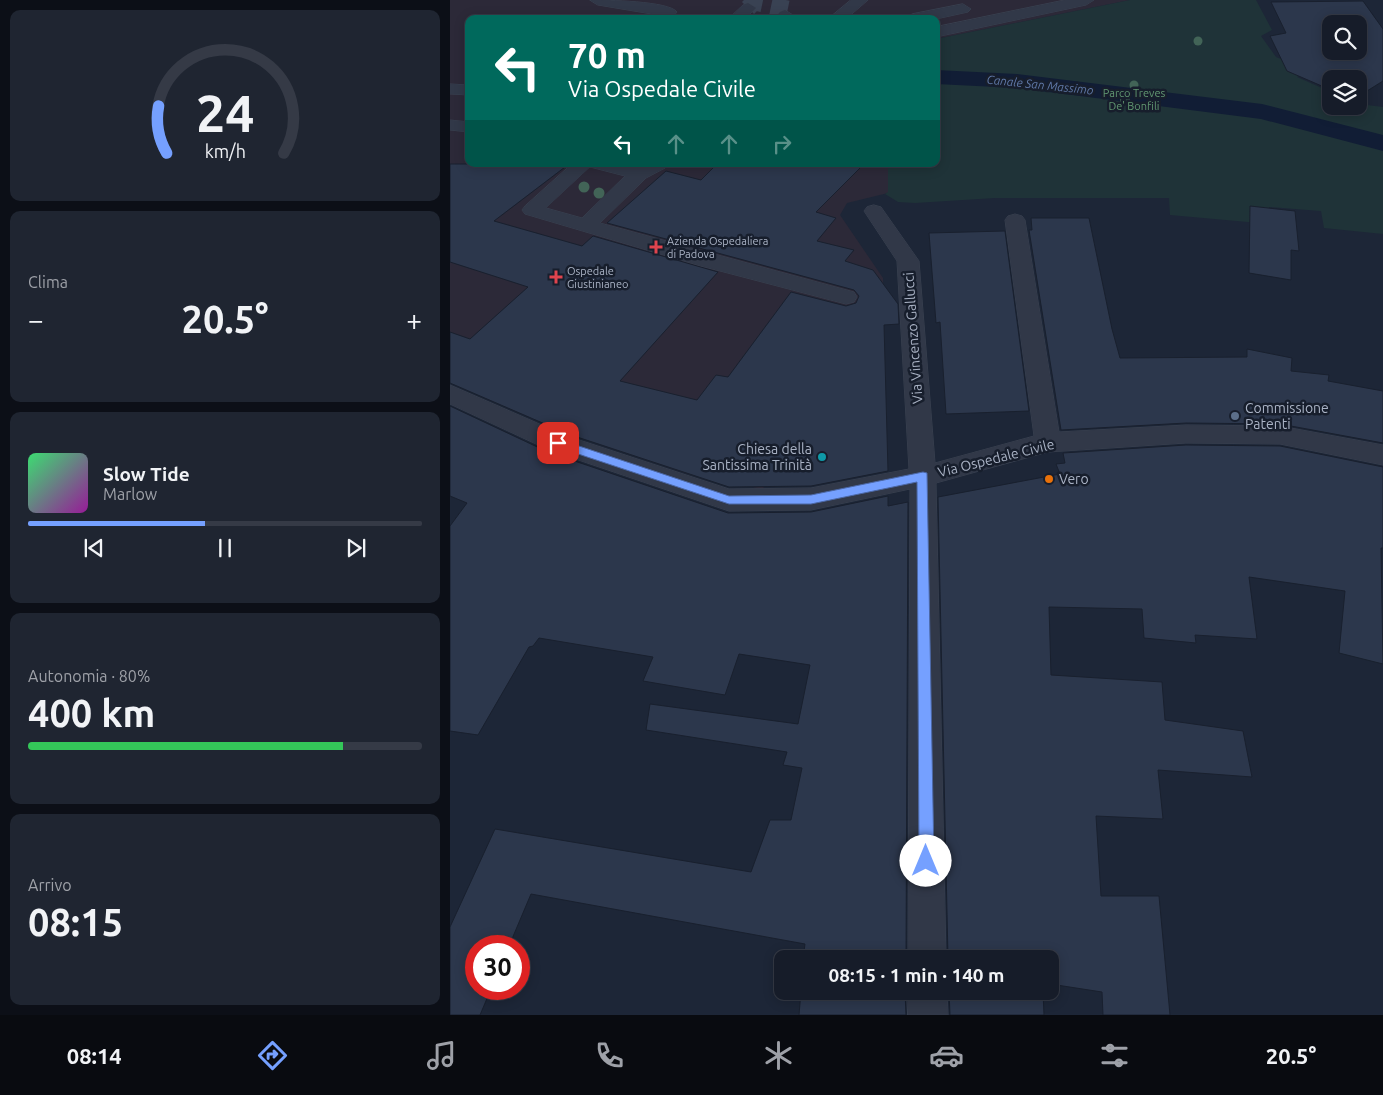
<!DOCTYPE html>
<html lang="it">
<meta charset="utf-8">
<style>
:root{--surface:#161c29;--page:#1f2531;--text:#f1f3f6;--muted:#9ea1a8;--line:#353a46;--accent:#75a0ff}
body{margin:0;font-family:Ubuntu,sans-serif;background:var(--page);color:var(--text);height:100vh;display:flex;flex-direction:column;font-size:19px;white-space:nowrap}
*{box-sizing:border-box;margin:0}
p{font-size:16px;color:var(--muted)}
.icon{flex:none;width:28px;height:28px;fill:none;stroke:currentColor;stroke-width:2;stroke-linecap:round;stroke-linejoin:round}
.map{position:relative;flex:1;overflow:hidden}
.panel{display:flex;flex-direction:column;gap:10px;padding:10px;background:#0c0f17;width:450px}
.panel>*{flex:none}
.banner{position:absolute;left:15px;top:15px;width:475px;height:152px;border-radius:10px;box-shadow:0 2px 12px #0003,0 0 0 1px var(--line);background:#00695c;color:#fff;overflow:hidden}
.controls{position:absolute;left:872px;top:15px;display:grid;gap:10px}
.controls a{display:grid;place-items:center;width:45px;height:45px;border-radius:10px;background:var(--surface);box-shadow:0 2px 12px #0003,0 0 0 1px var(--line);font-size:25px}
.speed{position:absolute;left:15px;top:935px;display:flex;gap:10px;font-size:25px;font-weight:700;text-align:center}
.speed>*{display:grid;place-content:center;width:65px;height:65px;border-radius:50%;background:var(--surface);box-shadow:0 2px 12px #0003,0 0 0 1px var(--line);line-height:1}
.speed .limit{border:8px solid #d22;background:#fff;color:#111}
.pin{position:absolute;display:grid;place-items:center;width:42px;height:42px;color:#fff;margin:-21px;border-radius:10px;box-shadow:0 2px 8px #0006}
.me{position:absolute;width:55px;margin:-28px;rotate:0deg;stroke-linejoin:round;filter:drop-shadow(0 0 4px #0008)}
.turn{display:flex;align-items:center;gap:18px;height:105px;padding:0 20px;font-size:22px}
.turn .icon{width:65px;height:65px;stroke-width:2.5}
.turn b{display:block;font-size:35px;line-height:42px}
.lanes{display:flex;align-items:center;height:48px;padding:0 20px;background:#0003;justify-content:center;gap:25px;direction:ltr}
.lanes .off{opacity:.35}
.big{font-size:38px;font-weight:700;line-height:1.1}
.panel .tile{flex:1;display:flex;flex-direction:column;justify-content:center;gap:8px;min-width:0;padding:0 18px;border-radius:10px;background:var(--page)}
.panel .dial{align-items:center;gap:0}
.dial svg{height:130px;overflow:visible;fill:none;stroke:var(--line);stroke-width:7;stroke-linecap:round;text-anchor:middle}
.dial text{fill:var(--text);stroke:none}
.song{display:flex;align-items:center;gap:15px}
.cover{width:60px;height:60px;border-radius:8px;background:linear-gradient(135deg,hsl(140 70% 55%),hsl(300 70% 35%))}
.played{height:5px;border-radius:2px;background:linear-gradient(90deg,var(--accent) 45%,var(--line) 45%)}
.keys{display:flex;justify-content:space-around;direction:ltr}
.heat{display:flex;justify-content:space-between;align-items:center;font-size:28px;direction:ltr}
.charge{height:8px;border-radius:4px;background:linear-gradient(90deg,#34c759 80%,var(--line) 0)}
.trip{position:absolute;left:324px;top:950px;width:285px;height:50px;border-radius:10px;background:var(--surface);box-shadow:0 2px 12px #0003,0 0 0 1px var(--line);font-weight:700;line-height:50px;text-align:center}
.tab-bar{display:flex;height:80px;justify-content:space-around;align-items:center;background:#090b10;color:var(--muted)}
.tab-bar .icon{width:35px;height:35px}
.tab-bar .selected{color:var(--accent)}
.tab-bar b{font-size:22px;color:var(--text)}
main{display:flex;flex:1;min-height:0}
.map>svg:first-child{display:block}
.medical{fill:#2c2938}
.green{fill:#1f3338}
.lines{fill:none;stroke-linecap:round;stroke-linejoin:round}
.canal{fill:#111d35;fill-rule:evenodd}
.building{fill:#2c374c;stroke:#19202e;fill-rule:evenodd}
.minor-tunnel{stroke:#394253;stroke-width:17;stroke-dasharray:17 9;stroke-linecap:butt}
.minor-casing{stroke:#3a4251;stroke-width:1}
.minor{fill:#313848;fill-rule:evenodd}
.tree{fill:#426457}
.route{fill:#75a0ff;stroke:#4c68a6}
.health-dot{fill:#e0444e;stroke:#171e2c;stroke-width:2}
.service-dot{fill:#5c6f8a;stroke:#171e2c;stroke-width:2}
.culture-dot{fill:#0f9aa8;stroke:#171e2c;stroke-width:2}
.food-dot{fill:#e8710a;stroke:#171e2c;stroke-width:2}
.labels{text-anchor:middle;stroke-width:5;stroke-linejoin:round;paint-order:stroke}
.far-park-label{font-size:11px;fill:#619771;stroke:#171e2c}
.far-poi-label{font-size:11px;fill:#aab3c5;stroke:#171e2c;text-anchor:start}
.far-water-label{font-size:12px;font-style:italic;fill:#6079a8;stroke:#171e2c}
.street-label{font-size:14px;fill:#aab3c5;stroke:#171e2c}
.poi-label{font-size:14px;fill:#aab3c5;stroke:#171e2c;text-anchor:start}
</style>
<main>
<section class="panel">
<div class="tile dial"><svg viewBox="0 0 100 80">
<path d="M14 69A42 42 0 1 1 86 69"/>
<path d="M14 69A42 42 0 0 1 9 40" stroke="#75a0ff"/>
<text x="50" y="56" font-size="32" font-weight="700">24</text>
<text x="50" y="72" font-size="11">km/h</text>
</svg></div>
<div class="tile"><p>Clima</p>
<div class="heat"><a>−</a><b class="big">20.5°</b><a>+</a></div>
</div>
<div class="tile">
<div class="song"><i class="cover"></i><div><b>Slow Tide</b><p>Marlow</p></div></div>
<div class="played"></div>
<div class="keys"><svg class="icon" aria-label="previous" viewBox="0 0 24 24"><path d="M18 5L8 12l10 7zM5 5v14"/></svg><svg class="icon" aria-label="pause" viewBox="0 0 24 24"><path d="M8 5v14M16 5v14"/></svg><svg class="icon" aria-label="next" viewBox="0 0 24 24"><path d="M6 5l10 7-10 7zM19 5v14"/></svg></div>
</div>
<div class="tile"><p>Autonomia · 80%</p><b class="big">400 km</b><div class="charge"></div></div>
<div class="tile"><p>Arrivo</p><b class="big">08:15</b></div>
</section>
<div class="map">
<svg width="933" height="1015" viewBox="0 0 933 1015">
<rect width="100%" height="100%" fill="#1d2637"/>
<path class="medical" d="M0,0H680L486,39V19H19V164H438V193L397,203L390,215L433,278L437,466L317,479L313,489L241,475L146,443L153,435L0,379Z"/>
<path class="green" d="M680,0H806L822,30L811,36L826,57L858,70L847,77L881,92V106H909V104L933,107V234L874,228L871,211L819,207L820,224L720,215L719,198H545L465,203L448,202L435,194L438,192V164H486V39Z"/>
<g class="lines">
<path class="canal" d="M486,70L567,74L812,104L933,135V151L811,119L567,88L486,84Z"/>
</g>
<g class="building">
<path d="M913,1L933,29V81L909,96V79H881V90L837,71L820,36L836,33L821,2ZM881,24H909V51H881Z"/>
<path d="M0,164H119L44,221L132,246L143,236L268,272L170,381L247,400L266,375L278,377L341,292L396,306L406,303L409,296L404,290L157,223L216,171L251,180L267,164H356L367,166L371,164H414L366,212L386,218L367,241L404,250L395,261L423,270L448,304L449,324L434,325L438,471L361,486L279,487L118,434L0,383V332L20,339L78,287L0,262Z"/>
<path d="M800,206L845,211L849,251L841,250V280L799,273Z"/>
<path d="M581,218H639L662,329L670,358L797,357V349L842,358L841,371L879,375L878,381L933,391V443L830,424L736,423L611,430L579,230H582Z"/>
<path d="M555,231L579,411L496,414L490,322L486,323L479,233Z"/>
<path d="M0,406L98,452L278,513L361,512L438,496V506L458,502L456,959H353L355,944L81,894L59,946H26V989H41L30,1015H0V927L45,829L301,872L320,820H341L352,768L333,765L337,752L196,730L200,704L348,724L360,665L289,654L275,695L193,681L203,657L89,638L83,646L79,647L28,735L0,731V526L17,503L0,496Z"/>
<path d="M736,445L830,446L933,467V548H931L933,664L889,653L895,591L799,577L807,639L745,635L746,643L694,638L692,609L599,607L601,675L712,682L715,720L793,731L802,777L708,770L713,819L646,816L651,896H709L720,1015H653L652,992L600,984V959H498L488,497L610,474L606,464L615,463L613,453Z"/>
<path d="M351,991H455L456,1015H349Z"/>
<path d="M499,991H593L594,1015H500Z"/>
</g>
<g class="lines">
<path class="minor-tunnel" d="M298,8L304,2L342,10L335,15"/>
<defs>
<g id="minor">
<path d="M140,0C156,0 219,1 227,12L221,19H205L208,15L148,5Z"/>
<path d="M401,0H418L396,19H378Z"/>
<path d="M615,0H644L636,5L486,37V27Z"/>
<path d="M298,3L306,8L295,19H278L293,5Z"/>
<path d="M513,4L521,9L518,12L486,19H454L462,14Z"/>
<path d="M335,10L343,15L340,19H324L330,12Z"/>
<path d="M0,84L19,85V95L0,94Z"/>
<path d="M0,120L19,122V132L0,130Z"/>
<path d="M122,164H171L187,168L194,164H218L215,168L196,178L150,223L404,292L407,297L404,302L396,304L251,266L75,214L72,210L75,206ZM140,167L175,176L132,218L96,208Z"/>
<path d="M424,205L431,207L469,261L485,463L584,436L555,220L558,216L565,214L572,216L575,220L609,432L736,425L830,426L933,445V465L830,444L736,443L598,452L486,483L496,959H458L460,489L361,510L279,511L99,450L0,404V385L117,436L279,489L361,488L459,469L447,261L414,211L417,207Z"/>
<path d="M457,991H497L498,1015H458Z"/>
</g>
</defs>
<use href="#minor" class="minor-casing"/>
<use href="#minor" class="minor"/>
</g>
<g class="tree">
<circle cx="748" cy="41" r="4.5"/>
<circle cx="684" cy="85" r="4.5"/>
<circle cx="675" cy="100" r="5"/>
<circle cx="134" cy="187" r="5.5"/>
<circle cx="149" cy="193" r="5.5"/>
</g>
<path class="route" d="M108,439L279,496L361,495L473,472L477,473L484,861L482,867L476,869L471,867L469,861L467,482L361,504H279L104,446L103,443Z"/>
<g class="health-dot">
<path d="M203.5 239.5h5v5h5v5h-5v5h-5v-5h-5v-5h5z"/>
<path d="M103.5 269.5h5v5h5v5h-5v5h-5v-5h-5v-5h5z"/>
</g>
<circle class="service-dot" cx="785" cy="416" r="5"/>
<circle class="culture-dot" cx="372" cy="457" r="5"/>
<circle class="food-dot" cx="599" cy="479" r="5"/>
<g class="labels">
<g class="far-park-label">
<text x="684" y="97">Parco Treves<tspan x="684" dy="13">De' Bonfili</tspan></text>
</g>
<g class="far-poi-label">
<text x="217" y="245">Azienda Ospedaliera<tspan x="217" dy="13">di Padova</tspan></text>
<text x="117" y="275">Ospedale<tspan x="117" dy="13">Giustinianeo</tspan></text>
</g>
<g class="far-water-label">
<text transform="translate(590 85) rotate(6)" y="4">Canale San Massimo</text>
</g>
<g class="street-label">
<text transform="translate(463 338) rotate(-94)" y="5">Via Vincenzo Gallucci</text>
<text transform="translate(546 458) rotate(-14)" y="5">Via Ospedale Civile</text>
</g>
<g class="poi-label">
<text x="795" y="413">Commissione<tspan x="795" dy="16">Patenti</tspan></text>
<text x="362" y="454" text-anchor="end">Chiesa della<tspan x="362" dy="16">Santissima Trinità</tspan></text>
<text x="609" y="484">Vero</text>
</g>
</g>
</svg>
<div class="controls">
<a><svg class="icon" aria-label="search" viewBox="0 0 24 24"><circle cx="10" cy="10" r="6"/><path d="M15 15l6 6"/></svg></a>
<a><svg class="icon" aria-label="layers" viewBox="0 0 24 24"><path d="M12 4l9 5-9 5-9-5zM3 14l9 5 9-5"/></svg></a>
</div>
<div class="speed"><div class="limit">30</div></div>
<div class="pin" style="left:108px;top:443px;background:#d93025"><svg class="icon" aria-label="arrive" viewBox="0 0 24 24"><path d="M6 21V4h12l-3 4 3 4H6"/></svg></div>
<svg class="me" style="left:476px;top:861px" viewBox="-20 -20 40 40"><circle r="19" fill="#fff"/><path d="M0-13L10 11 0 6-10 11z" fill="#75a0ff"/></svg>
<div class="trip">08:15 · 1 min · 140 m</div>
<div class="banner">
<div class="turn"><svg class="icon" aria-label="left" viewBox="0 0 24 24"><path d="M17 20v-9H6M10 6l-5 5 5 5"/></svg><div><b>70 m</b>Via Ospedale Civile</div></div>
<div class="lanes"><svg class="icon" aria-label="left" viewBox="0 0 24 24"><path d="M17 20v-9H6M10 6l-5 5 5 5"/></svg><svg class="icon off" aria-label="ahead" viewBox="0 0 24 24"><path d="M12 20V5M6 11l6-6 6 6"/></svg><svg class="icon off" aria-label="ahead" viewBox="0 0 24 24"><path d="M12 20V5M6 11l6-6 6 6"/></svg><svg class="icon off" aria-label="right" viewBox="0 0 24 24"><path d="M7 20v-9h11M14 6l5 5-5 5"/></svg></div>
</div>
</div>
</main>
<nav class="tab-bar">
<b>08:14</b>
<svg class="icon selected" aria-label="directions" viewBox="0 0 24 24"><path d="M12 3l9 9-9 9-9-9zM9 14v-3h6M13 9l2 2-2 2"/></svg>
<svg class="icon" aria-label="music" viewBox="0 0 24 24"><path d="M9 18V5l10-2v13"/><circle cx="6" cy="18" r="3"/><circle cx="16" cy="16" r="3"/></svg>
<svg class="icon" aria-label="phone" viewBox="0 0 24 24"><path d="M5 4h4l2 5-3 2q2 4 5 5l2-3 5 2v4C11 20 4 13 5 4z"/></svg>
<svg class="icon" aria-label="climate" viewBox="0 0 24 24"><path d="M12 3v18M4 7l16 10M4 17L20 7"/></svg>
<svg class="icon" aria-label="car" viewBox="0 0 24 24"><path d="M5 17H2v-5l4-1 3-4h7l3 4 3 1v5h-3M9 17h6M6 11h13"/><circle cx="7" cy="17" r="2"/><circle cx="17" cy="17" r="2"/></svg>
<svg class="icon" aria-label="filters" viewBox="0 0 24 24"><path d="M4 7h16M4 17h16"/><circle cx="9" cy="7" r="2"/><circle cx="15" cy="17" r="2"/></svg>
<b>20.5°</b>
</nav>
